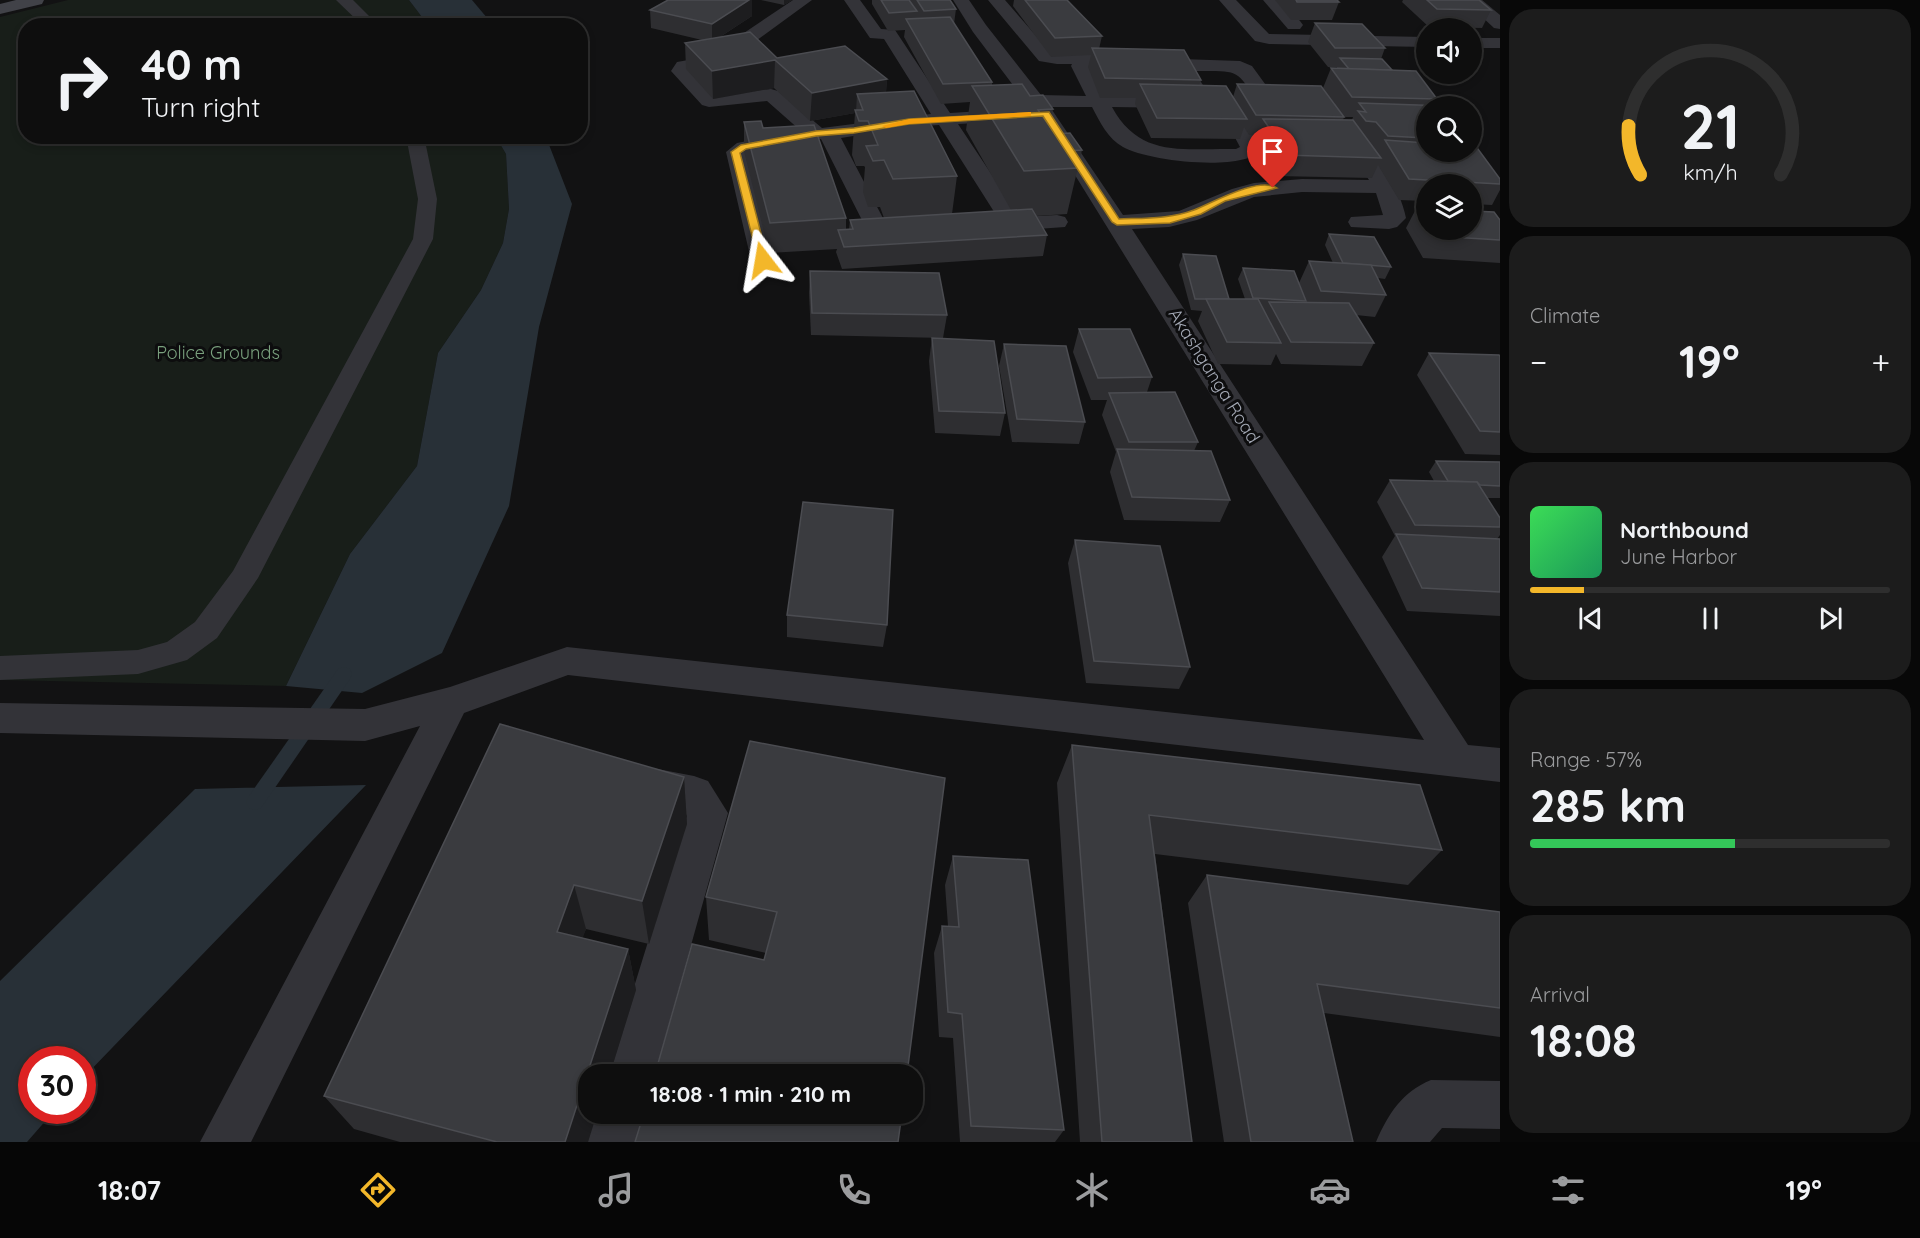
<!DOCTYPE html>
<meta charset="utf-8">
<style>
:root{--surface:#0e0e0e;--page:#1c1c1c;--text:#f1f3f6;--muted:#9b9c9e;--line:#2e2e2e;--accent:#f3b72a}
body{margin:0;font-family:Quicksand,sans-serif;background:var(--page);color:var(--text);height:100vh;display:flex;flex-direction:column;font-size:22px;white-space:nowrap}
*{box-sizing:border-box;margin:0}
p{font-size:20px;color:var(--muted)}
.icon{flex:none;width:33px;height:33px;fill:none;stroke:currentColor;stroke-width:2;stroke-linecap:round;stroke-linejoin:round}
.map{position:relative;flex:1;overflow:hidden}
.side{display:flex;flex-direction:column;gap:9px;padding:9px;background:#080808;width:420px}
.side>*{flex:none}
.guide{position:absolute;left:18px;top:18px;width:570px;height:126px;border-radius:24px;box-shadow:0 3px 9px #0003,0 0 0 2px var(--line);background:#0e0e0e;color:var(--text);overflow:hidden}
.controls{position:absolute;left:1416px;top:18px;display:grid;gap:12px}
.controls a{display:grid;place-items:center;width:66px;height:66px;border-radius:50%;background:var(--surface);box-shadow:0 3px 9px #0003,0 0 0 2px var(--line);font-size:30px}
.speed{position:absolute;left:18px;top:1046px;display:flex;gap:12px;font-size:30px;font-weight:700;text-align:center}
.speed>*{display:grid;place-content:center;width:78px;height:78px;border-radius:50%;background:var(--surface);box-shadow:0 3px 9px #0003,0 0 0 2px var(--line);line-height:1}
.speed .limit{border:9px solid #d22;background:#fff;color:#111}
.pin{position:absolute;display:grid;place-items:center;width:51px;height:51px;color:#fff;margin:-62px -26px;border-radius:50% 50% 50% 0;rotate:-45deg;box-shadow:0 0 6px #0007}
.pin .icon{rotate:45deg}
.me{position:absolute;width:66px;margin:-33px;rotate:346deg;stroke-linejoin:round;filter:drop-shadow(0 0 4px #0008)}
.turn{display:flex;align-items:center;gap:21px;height:126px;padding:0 24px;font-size:27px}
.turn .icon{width:78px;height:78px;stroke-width:2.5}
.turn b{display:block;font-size:42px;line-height:51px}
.big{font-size:45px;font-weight:700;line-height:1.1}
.side .tile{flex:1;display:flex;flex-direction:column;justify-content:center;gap:9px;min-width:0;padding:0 21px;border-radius:24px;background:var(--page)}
.side .dial{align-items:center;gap:0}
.dial svg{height:156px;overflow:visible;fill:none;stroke:var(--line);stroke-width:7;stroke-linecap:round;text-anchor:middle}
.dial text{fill:var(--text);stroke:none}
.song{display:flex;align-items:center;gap:18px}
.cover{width:72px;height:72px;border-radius:9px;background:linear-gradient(135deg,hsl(130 70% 55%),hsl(150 70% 35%))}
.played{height:6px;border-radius:3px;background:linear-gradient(90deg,var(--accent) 15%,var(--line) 15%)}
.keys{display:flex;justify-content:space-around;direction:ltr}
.heat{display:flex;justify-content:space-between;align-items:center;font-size:33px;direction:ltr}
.charge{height:9px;border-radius:4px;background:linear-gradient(90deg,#34c759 57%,var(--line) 0)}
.trip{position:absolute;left:578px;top:1064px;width:345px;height:60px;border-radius:24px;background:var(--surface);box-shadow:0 3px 9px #0003,0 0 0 2px var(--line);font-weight:700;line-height:60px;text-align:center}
.tabs{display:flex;height:96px;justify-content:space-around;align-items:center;background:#060606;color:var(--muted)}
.tabs .icon{width:42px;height:42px}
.tabs .active{color:var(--accent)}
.tabs b{font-size:27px;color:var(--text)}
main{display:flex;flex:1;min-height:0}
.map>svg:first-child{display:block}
.green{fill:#181e19}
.water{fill:#283037}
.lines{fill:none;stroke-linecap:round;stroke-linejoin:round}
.stream{fill:#283037;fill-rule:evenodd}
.lane{fill:#333338;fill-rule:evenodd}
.street{fill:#333338;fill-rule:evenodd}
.secondary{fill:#414248;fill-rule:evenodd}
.wall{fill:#2e2e31;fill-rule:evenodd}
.shaded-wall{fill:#1d1d1f}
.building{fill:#3a3b3f;stroke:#4b4c51;stroke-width:1.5}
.route{fill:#f3b72a;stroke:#9e771b;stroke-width:1.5}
.slow{fill:#f59e0b}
.labels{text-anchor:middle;stroke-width:6;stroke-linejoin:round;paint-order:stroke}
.park-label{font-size:18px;fill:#79a07d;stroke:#0d0d0e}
.street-label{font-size:18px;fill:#a3a8b4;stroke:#0d0d0e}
</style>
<main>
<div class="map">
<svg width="1500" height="1142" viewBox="0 0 1500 1142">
<rect width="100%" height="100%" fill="#121213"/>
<path class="green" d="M68,0H409L428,25L26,26V136H496L506,154L509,209L503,243L481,290L438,353L417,466L350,554L286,686L0,680V17Z"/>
<g class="water">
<path d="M409,0H472L493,25H428Z"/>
<path d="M496,137H546L572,204L539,327L509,506L442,653L362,693L286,686L350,554L417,466L438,353L481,290L503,243L509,209L506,154Z"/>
<path d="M366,785L83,1078L82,1059H32V1110H55L27,1142H0V981L195,789Z"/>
</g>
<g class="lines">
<path class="stream" d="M344,667L350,669L352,674L350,679L261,808L255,810L249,808L246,802L249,796L338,669Z"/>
<g class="lane">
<path d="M336,0H353L379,26H363Z"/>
<path d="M406,136H424L437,199L433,239L258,578L217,638L187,660L138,674L0,680V656L138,650L167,642L195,622L233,571L413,239L418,199Z"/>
</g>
<g class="street">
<path d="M793,0H812L749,46L741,61L690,71L714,95L771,89L778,91L822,128L931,114L884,39L870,38L844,0H860L881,29L895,30L950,113L1014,109L1021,111L1024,115L1021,119L1014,121L958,124L1020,217L1057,215L1065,217L1068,222L1065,227L996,232L988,230L984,225L988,220L998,218L939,125L909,127L841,138L885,222L919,225L923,230L919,235L911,237L869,234L821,139L809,138L767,101L709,107L702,105L671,71L677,62L728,53L735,39Z"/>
<path d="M953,0H969L986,25L1041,95L1086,96L1071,66L1072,64H1057L1039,61L988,0H1005L1051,53H1101L1107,54L1109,60L1139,61L1142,65L1139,69L1133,71H1092L1105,96L1188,98L1191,102L1188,106L1181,108L1112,107C1140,159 1185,148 1236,149L1240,147L1216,102L1219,98H1233L1262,149C1246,173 1147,161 1123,147C1108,139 1100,122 1092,107H1050L1123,215L1179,211L1232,189L1254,183L1302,179L1369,180L1339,135L1342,131H1356C1375,158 1400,185 1406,218L1397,227L1389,229L1351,227L1348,222L1351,217L1383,215L1376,193L1302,192L1254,197L1197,220L1169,227L1132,229L1468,745L1500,748V782L568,675L464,713L251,1142H200L420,726L365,741L0,733V703L365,709L450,687L567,647L1424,740L1049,133L973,32Z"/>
<path d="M1219,0H1236L1269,34L1426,37V47L1269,44L1255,41Z"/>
<path d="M1263,0H1280L1300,21L1303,25L1300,29H1288Z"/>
<path d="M1464,0H1482L1500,15V29L1494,28Z"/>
<rect x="1472" y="38" width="28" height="10"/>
<path d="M1181,59L1240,61L1252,66L1279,103L1276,107H1262C1234,68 1242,71 1194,71L1208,93L1205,97H1191L1172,65L1175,61Z"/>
<path d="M788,133L795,135L798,139L795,143L747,154L775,260L771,265L763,267L755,265L751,260L726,152L737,143Z"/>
<path d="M642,766L694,776L708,781L728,813L655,1074H607L687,816L682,808L628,795L622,783L628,771Z"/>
<path d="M1431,1080L1500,1081V1129L1442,1128L1430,1142H1376C1388,1114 1402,1092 1431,1080Z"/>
<path d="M595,1113H643L636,1142H586Z"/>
</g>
<path class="secondary" d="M16,0H44L42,4L0,14V4Z"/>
</g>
<g class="wall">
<path d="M668,0H752V16L720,37L777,58L887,79L886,92L957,176L952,214L1011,210L966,130L970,102L941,104L904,37L905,30L888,31L872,4V0H950L956,9L954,24L992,82V85L1030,96L1053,109L1049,126L1055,134L1082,150L1067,214L1036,216L1047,235L1043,256L842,269L836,252L837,249L769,253L744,151V122L763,128L846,218V230H849L850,220L884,218L880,207H868L863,192L865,167L864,166H856L852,155L855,113L810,121L774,88L713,99L686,69L685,43L702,40L651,28L650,10Z"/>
<path d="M761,0H792L784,5Z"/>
<path d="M1014,0H1067L1102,36L1099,49L1201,80L1199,85L1233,97L1237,84L1335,104L1323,88L1331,68H1337V67H1328L1308,42L1315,23L1385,48L1381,59L1392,70L1437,99L1434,106H1426V152L1500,179V190L1492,205L1472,204V184H1426V201L1399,200L1378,165L1372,178L1276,176L1266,160H1262L1256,149L1258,142L1256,139L1257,135H1249L1244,127L1240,139L1151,138L1135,104L1136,98H1100L1088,67L1091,55L1051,57L1013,6ZM1344,117H1353L1352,120H1343Z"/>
<path d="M1275,0H1337L1339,2L1332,20H1291Z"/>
<path d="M1403,0H1479L1491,10L1482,28L1429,27L1402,2Z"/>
<path d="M1417,207L1426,208V230H1472L1500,220V263L1423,258L1406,228Z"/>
<path d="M1329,234L1391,267L1385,279L1378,278L1386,295L1375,317L1356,315L1374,343L1362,366L1281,364L1276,354L1271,365L1218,364L1198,321L1202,311L1191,310L1179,265L1183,254L1229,299H1245L1238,279L1243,268L1306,301L1305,303H1307L1299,283L1309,261L1333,263L1325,245Z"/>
<path d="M810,271L947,315L943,338L811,335L809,293Z"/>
<path d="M1079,329L1152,377L1147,392L1198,442L1194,451L1230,500L1220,522L1124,520L1110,472L1116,452L1102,415L1107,400H1091L1073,352Z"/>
<path d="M932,338L1005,413L1000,436L935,433L929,361Z"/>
<path d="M1004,344L1085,422L1079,444L1012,442L999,366Z"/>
<path d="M1429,353L1500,357V455L1465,454L1417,375Z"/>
<path d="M1436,461L1500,462V498H1487L1500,518V535L1497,539H1500V616L1407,611L1382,557L1395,536L1377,502L1390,480L1434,481L1429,472Z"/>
<path d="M1075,540L1190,667L1179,689L1086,683L1068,563Z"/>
<path d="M787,615L887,625L883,647L787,637Z"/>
<path d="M750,741L907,1074L764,960L766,953L709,940L706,897Z"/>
<path d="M1072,745L1442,850L1408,885L1155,854L1192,1142H1080L1057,783Z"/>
<path d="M684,777L687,824L649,944L586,929L582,938L628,949L636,990L588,1142H400L354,1129L324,1096Z"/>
<path d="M953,856L1064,1130L1055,1142H960L953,1038L939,1037L934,953L942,926H948L945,885Z"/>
<path d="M1207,875L1500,912V1037L1324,1013L1353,1142H1224L1188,903Z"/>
</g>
<g class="shaded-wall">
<path d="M749,0H752V16L712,42V24Z"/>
<path d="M784,0H792L784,5Z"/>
<path d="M775,60L774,88L713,99L712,71Z"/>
<path d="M887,79L885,107L863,110L857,94L856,112L855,110V113L810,121L812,93Z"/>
<path d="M684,777L687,824L649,944L642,901Z"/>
<path d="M574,885L586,929L570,973L557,932Z"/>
<path d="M628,949L636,990L610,1074H588V1113H597L588,1142H565Z"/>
</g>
<g class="building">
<path d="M668,0H749L712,24L650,10Z"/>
<path d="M881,0H909L917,11L889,13Z"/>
<path d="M917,0H950L956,9L924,11Z"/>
<path d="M1025,0H1067L1102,36L1055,38Z"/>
<path d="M1296,0H1337L1339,2H1297Z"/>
<path d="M1427,0H1479L1491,10L1437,9Z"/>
<path d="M950,17L992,82L943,84L906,19Z"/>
<path d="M1315,23L1362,24L1385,48H1335Z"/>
<path d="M750,32L777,58L845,46L887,79L812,93L775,60L712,71L685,43Z"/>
<path d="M1092,48L1184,50L1201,80L1105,78Z"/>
<path d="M1340,58L1382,59L1392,70L1349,69Z"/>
<path d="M1331,68L1416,71L1437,99L1352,97Z"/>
<path d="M1022,84L1030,96L1043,95L1053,109L1038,110L1055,134L1070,133L1082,150L1066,151L1078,168L1024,171L972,86Z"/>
<path d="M1140,84L1226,86L1247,119L1157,118Z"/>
<path d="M1237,84L1321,86L1344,117L1256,115Z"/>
<path d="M914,91L957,176L893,179L884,160L873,161L866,146L878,145L868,121H859L855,110H863L857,94Z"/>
<path d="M1359,103L1447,106H1448H1426V138L1388,136L1376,122L1366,121L1358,111L1366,112Z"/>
<path d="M1263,119L1353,120L1381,158L1284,155L1274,139H1270L1263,129H1270Z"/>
<path d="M761,121L763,128L814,125L846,218L770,223L744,122Z"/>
<path d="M1385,140L1426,143V152H1472V145H1475L1500,179V184L1409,179Z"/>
<path d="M1417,207L1426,208V224Z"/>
<path d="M1032,209L1047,235L844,247L838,230L853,229L850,220Z"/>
<path d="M1472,211L1494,212L1500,220V240L1434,236L1430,230H1472Z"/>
<path d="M1329,234L1374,237L1391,267L1343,263Z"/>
<path d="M1183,254L1216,256L1229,299H1195Z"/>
<path d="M1309,261L1371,265L1386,295L1321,291Z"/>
<path d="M1243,268L1294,271L1306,301L1253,298Z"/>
<path d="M810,271L939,273L947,315L812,313Z"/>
<path d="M1206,299H1258L1281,343L1227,342Z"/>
<path d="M1269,302L1349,303L1374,343L1291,342Z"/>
<path d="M1079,329H1130L1152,377L1098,378Z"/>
<path d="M932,338L994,341L1005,413L939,411Z"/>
<path d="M1004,344L1066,346L1085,422L1017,419Z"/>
<path d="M1429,353L1499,355L1500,357V432L1480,431Z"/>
<path d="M1175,392L1198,442H1129L1109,393Z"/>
<path d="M1117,449L1211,451L1230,500L1132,497Z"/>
<path d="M1436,461L1500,462V486L1480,485L1477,482L1448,481Z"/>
<path d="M1390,480L1477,482L1500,518V527L1415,525Z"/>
<path d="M803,502L893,510L887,625L787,615Z"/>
<path d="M1396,534L1500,539V592L1422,588Z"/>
<path d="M1075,540L1160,546L1190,667L1094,661Z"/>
<path d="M500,724L684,777L642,901L574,885L557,932L628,949L565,1142H497L324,1096Z"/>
<path d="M750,741L945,778L907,1074H655L692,944L764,960L777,912L706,897Z"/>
<path d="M1072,745L1420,785L1442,850L1149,815L1192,1142H1102Z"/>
<path d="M953,856L1028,860L1064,1130L971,1126L962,1014L948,1012L942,926L959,927Z"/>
<path d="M1207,875L1500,912V1008L1317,984L1353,1142H1251Z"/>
<path d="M644,1113H902L898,1142H635Z"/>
</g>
<path class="route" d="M1049,112L1119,219C1144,218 1170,219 1194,210C1212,203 1259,176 1277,188L1225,201L1201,214L1170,223L1117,225L1112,222L1043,116L909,124L854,133L816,136L746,149L740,153L768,260L763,263L758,260L731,152L741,145L816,131L854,128L909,119Z"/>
<path class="slow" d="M1029,112H1031V116L909,124L886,128L882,126L909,119Z"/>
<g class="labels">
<g class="park-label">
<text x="218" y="359">Police Grounds</text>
</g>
<g class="street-label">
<text transform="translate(1214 376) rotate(58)" y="6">Akashganga Road</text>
</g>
</g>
</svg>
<div class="controls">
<a><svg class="icon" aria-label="sound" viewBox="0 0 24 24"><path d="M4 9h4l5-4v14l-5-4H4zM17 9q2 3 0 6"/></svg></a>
<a><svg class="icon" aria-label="search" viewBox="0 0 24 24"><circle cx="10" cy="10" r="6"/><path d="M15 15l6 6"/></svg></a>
<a><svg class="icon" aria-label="layers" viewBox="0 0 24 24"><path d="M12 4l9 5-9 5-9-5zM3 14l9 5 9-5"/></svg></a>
</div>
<div class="speed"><div class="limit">30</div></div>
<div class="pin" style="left:1273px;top:188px;background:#d93025"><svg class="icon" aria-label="arrive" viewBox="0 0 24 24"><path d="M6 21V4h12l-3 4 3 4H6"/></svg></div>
<svg class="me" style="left:763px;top:260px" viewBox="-20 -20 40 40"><path d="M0-17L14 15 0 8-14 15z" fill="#f3b72a" stroke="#fff" stroke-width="4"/></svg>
<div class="trip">18:08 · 1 min · 210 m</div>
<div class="guide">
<div class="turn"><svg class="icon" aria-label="right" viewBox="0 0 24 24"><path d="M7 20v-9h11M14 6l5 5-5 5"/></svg><div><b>40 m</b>Turn right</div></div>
</div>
</div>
<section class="side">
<div class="tile dial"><svg viewBox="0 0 100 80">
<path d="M14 69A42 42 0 1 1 86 69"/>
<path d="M14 69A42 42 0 0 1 8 44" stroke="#f3b72a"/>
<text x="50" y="56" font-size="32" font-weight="700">21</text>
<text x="50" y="72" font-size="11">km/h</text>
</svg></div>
<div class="tile"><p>Climate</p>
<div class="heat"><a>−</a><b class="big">19°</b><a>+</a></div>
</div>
<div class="tile">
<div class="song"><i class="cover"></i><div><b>Northbound</b><p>June Harbor</p></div></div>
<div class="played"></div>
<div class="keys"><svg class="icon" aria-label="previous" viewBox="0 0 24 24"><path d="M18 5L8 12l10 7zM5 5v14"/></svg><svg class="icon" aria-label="pause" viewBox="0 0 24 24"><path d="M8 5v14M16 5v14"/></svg><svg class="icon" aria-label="next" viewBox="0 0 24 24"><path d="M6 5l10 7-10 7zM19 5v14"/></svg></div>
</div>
<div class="tile"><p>Range · 57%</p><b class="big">285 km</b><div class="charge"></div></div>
<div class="tile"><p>Arrival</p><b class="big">18:08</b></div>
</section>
</main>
<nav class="tabs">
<b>18:07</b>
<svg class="icon active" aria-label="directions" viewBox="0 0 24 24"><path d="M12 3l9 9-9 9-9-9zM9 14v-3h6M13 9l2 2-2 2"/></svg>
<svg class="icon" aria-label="music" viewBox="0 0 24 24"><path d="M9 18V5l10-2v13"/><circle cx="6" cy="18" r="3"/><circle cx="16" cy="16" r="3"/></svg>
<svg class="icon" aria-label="phone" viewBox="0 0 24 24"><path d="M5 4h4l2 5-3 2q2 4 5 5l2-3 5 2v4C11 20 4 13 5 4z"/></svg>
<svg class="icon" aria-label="climate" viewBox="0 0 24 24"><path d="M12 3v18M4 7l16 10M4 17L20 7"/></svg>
<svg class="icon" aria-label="car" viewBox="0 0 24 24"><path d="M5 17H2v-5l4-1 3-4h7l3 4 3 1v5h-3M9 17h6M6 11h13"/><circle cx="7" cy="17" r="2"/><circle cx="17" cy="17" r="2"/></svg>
<svg class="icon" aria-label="filters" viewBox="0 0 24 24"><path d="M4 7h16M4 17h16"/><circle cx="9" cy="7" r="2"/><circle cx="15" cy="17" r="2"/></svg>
<b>19°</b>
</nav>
